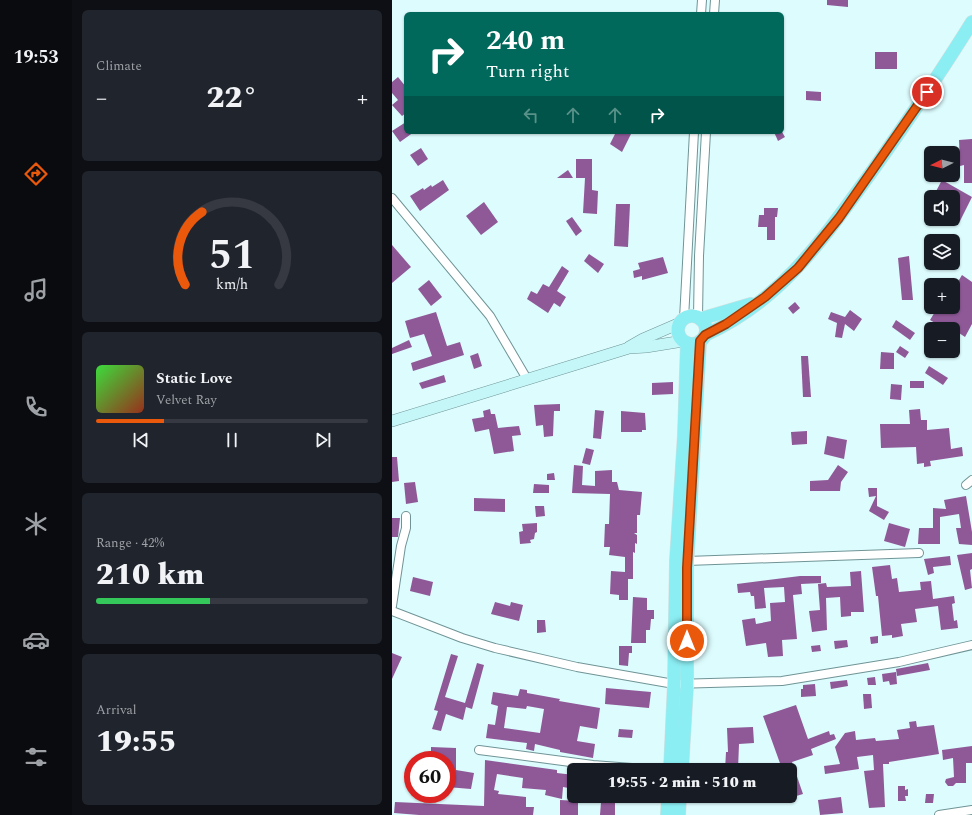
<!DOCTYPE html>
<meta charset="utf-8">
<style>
:root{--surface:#171b24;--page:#20242c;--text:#f1f3f6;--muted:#9ea1a6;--line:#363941;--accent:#ea580c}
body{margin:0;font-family:Spectral,serif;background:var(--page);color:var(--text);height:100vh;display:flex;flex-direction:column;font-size:15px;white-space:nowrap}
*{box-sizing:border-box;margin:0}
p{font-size:13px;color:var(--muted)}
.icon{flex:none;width:22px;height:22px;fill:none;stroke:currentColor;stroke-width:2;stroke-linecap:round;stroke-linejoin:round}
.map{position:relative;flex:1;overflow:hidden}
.drawer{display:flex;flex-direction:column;gap:10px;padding:10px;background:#0d0f14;width:320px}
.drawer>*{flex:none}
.guide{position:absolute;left:12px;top:12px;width:380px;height:122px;border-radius:6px;box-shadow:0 1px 3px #0004;background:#00695c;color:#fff;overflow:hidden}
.needle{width:26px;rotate:264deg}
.buttons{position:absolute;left:532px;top:146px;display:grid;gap:8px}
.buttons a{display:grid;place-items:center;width:36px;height:36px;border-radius:6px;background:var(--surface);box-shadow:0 1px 3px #0004;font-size:20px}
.speed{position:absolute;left:12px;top:751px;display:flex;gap:8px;font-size:20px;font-weight:700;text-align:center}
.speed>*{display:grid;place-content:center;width:52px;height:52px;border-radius:50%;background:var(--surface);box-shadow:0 1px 3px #0004;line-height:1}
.speed .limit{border:6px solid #d22;background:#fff;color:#111}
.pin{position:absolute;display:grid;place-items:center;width:34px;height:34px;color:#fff;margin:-17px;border:2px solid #fff;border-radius:50%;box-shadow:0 1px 4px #0007}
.me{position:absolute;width:44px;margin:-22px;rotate:0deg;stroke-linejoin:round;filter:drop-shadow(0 0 3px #0008)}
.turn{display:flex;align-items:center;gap:14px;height:84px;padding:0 16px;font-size:18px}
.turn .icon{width:52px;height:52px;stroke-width:2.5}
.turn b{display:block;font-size:28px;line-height:34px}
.lanes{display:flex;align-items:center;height:38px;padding:0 16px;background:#0003;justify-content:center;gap:20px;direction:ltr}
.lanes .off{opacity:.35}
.big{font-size:30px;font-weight:800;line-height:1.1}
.drawer .tile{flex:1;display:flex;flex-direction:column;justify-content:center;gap:6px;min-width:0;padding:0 14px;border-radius:6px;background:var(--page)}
.drawer .dial{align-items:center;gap:0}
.dial svg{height:104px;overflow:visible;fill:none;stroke:var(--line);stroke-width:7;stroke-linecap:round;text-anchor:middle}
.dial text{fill:var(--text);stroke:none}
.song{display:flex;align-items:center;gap:12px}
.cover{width:48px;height:48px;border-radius:6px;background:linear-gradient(135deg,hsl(120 70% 55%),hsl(10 70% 35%))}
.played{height:4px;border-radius:2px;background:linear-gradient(90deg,var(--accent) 25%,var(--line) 25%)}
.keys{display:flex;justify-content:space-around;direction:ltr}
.heat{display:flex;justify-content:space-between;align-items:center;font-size:22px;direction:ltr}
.charge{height:6px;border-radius:3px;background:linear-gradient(90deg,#34c759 42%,var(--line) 0)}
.trip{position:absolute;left:175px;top:763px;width:230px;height:40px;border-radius:6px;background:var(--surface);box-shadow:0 1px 3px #0004;font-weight:800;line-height:40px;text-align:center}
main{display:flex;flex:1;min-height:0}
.menu{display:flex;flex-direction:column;width:72px;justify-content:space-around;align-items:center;background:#090b0e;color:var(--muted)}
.menu .icon{width:28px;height:28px}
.menu .current{color:var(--accent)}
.menu b{font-size:18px;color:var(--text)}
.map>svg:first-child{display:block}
.building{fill:#8f5998;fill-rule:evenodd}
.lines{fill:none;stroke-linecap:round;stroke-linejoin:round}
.minor-casing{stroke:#709496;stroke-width:10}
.secondary-casing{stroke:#709496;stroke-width:12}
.primary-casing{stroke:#dddfdf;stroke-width:14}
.minor{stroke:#fff;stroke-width:8}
.secondary{stroke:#c5f7f9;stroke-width:11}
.primary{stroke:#8beef3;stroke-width:13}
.route-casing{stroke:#983908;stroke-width:10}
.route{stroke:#ea580c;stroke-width:7}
</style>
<main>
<nav class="menu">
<b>19:53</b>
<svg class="icon current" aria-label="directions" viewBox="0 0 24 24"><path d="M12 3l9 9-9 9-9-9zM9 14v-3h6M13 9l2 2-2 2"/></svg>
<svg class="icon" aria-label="music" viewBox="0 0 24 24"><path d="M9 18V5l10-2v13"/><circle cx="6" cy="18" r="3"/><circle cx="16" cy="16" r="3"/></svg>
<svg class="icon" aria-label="phone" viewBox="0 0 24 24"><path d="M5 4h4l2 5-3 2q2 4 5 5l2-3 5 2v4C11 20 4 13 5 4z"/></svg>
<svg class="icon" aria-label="climate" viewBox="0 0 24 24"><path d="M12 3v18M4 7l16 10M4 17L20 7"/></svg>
<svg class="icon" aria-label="car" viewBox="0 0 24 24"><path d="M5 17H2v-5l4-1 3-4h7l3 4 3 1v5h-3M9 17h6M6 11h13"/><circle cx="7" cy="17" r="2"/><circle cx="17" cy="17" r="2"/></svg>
<svg class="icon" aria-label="filters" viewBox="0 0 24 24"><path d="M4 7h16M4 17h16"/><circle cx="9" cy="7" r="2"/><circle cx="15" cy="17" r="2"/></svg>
</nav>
<section class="drawer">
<div class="tile"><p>Climate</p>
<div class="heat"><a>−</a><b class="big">22°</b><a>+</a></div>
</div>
<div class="tile dial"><svg viewBox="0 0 100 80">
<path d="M14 69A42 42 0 1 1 86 69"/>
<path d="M14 69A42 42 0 0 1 27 13" stroke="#ea580c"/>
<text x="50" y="56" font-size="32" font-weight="700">51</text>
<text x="50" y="72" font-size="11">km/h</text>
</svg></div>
<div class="tile">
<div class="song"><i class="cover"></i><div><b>Static Love</b><p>Velvet Ray</p></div></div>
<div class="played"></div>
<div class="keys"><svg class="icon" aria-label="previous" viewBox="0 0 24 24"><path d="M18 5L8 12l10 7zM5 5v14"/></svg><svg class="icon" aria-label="pause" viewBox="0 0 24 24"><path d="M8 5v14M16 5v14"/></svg><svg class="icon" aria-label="next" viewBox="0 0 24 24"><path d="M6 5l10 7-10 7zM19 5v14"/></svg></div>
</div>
<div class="tile"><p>Range · 42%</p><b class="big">210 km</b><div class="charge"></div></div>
<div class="tile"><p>Arrival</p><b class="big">19:55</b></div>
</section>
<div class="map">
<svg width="580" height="815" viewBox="0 0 580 815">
<rect width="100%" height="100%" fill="#ddfcfe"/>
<g class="building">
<path d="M435,0H456V7L435,5Z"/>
<rect x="483" y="52" width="22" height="17"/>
<path d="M6,77L14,87V113L10,116L0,105L6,100L0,93V82Z"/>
<path d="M414,91L429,92V101L414,100Z"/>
<path d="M14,122V132H22L8,142L0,131Z"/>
<path d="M224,132H240L230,152L218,144Z"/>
<path d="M382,132H390L393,137L386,141Z"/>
<path d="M580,139V183H572V165L568,166L567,140Z"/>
<path d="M29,148L36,159L26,166L18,155Z"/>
<path d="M184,159H200V190L206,191L205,214L191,213L193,178H184Z"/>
<path d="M176,170L181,178H165Z"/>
<path d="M51,180L57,190L28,211L18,196L31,188L32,190L39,185L40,187Z"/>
<path d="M550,180L580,197L568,221L561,217V197H541Z"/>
<path d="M92,202L106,222L89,235L74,216Z"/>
<path d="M224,204H238L236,247L222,246Z"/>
<path d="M372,208H386L385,217H383V240H375V227H366L367,215H372Z"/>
<path d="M180,217L190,231L184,236L174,221Z"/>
<path d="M0,245L19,267L0,283Z"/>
<path d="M197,254L212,264L206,273L192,261Z"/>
<path d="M517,256L521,300H510L506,258Z"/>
<path d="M271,257L276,273L250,280V276L242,278L241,271L248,269L246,263Z"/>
<path d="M170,266L177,271L165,291L174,297L168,307L162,303L156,313L135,299L139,291L145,294L151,284L157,287Z"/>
<path d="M570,275L580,282V324L573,337L561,329L549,324L548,326L538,320L546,307H561V290Z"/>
<path d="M37,280L50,297L39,306L26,289Z"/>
<path d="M403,302L408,308L401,314L396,308Z"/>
<path d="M458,310L470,319L462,331L453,324L450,338L443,337L445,323L436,319L439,312L453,317Z"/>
<path d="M44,312L55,346L68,342L72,355L21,371L19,363L40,356L32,334L18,338L13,321Z"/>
<path d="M504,320L523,333L518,340L500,327Z"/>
<path d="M17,340L20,347L0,354V348Z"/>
<path d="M508,346L517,352L513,358L504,352Z"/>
<path d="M489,352L502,353V369H488Z"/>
<path d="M86,353L90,366L82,369L78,356Z"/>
<path d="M409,356H416L419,397H411Z"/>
<path d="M537,366L556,378L551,385L533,373Z"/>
<path d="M52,375L54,382L30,389L27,383Z"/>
<rect x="518" y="381" width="14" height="7"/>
<path d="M281,382V394L260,395V383Z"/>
<path d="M499,384L510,385L509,400L498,399Z"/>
<path d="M168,404V411H162L161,436L152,437L151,425L144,426L142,405Z"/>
<path d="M98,409L99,414H103L106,428L127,426L129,435L120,436L122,451L102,454L97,429L83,432L80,419L92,417L91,411Z"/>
<path d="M528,409L529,420H535V430L557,428L559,449L570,447L571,456L538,461L539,466L532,467V463L525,464L524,447L489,448L488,424H518L517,410Z"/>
<path d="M203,410L212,411L209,439L201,438Z"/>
<path d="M229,411L253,413L254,430H250V432H229Z"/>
<path d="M415,431V444L400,445L399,432Z"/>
<path d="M435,436L455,440L452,459L432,454Z"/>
<path d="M194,448L202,450L198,465L190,463Z"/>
<path d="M0,457H5L7,481L0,482Z"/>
<path d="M182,465L191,466L190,485L203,486V471L220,470V482H225L227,490L250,492L248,515H245V533H242L245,535V544L243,543V553L241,552V579H236V600H227V595L218,594L219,571L233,572V557L217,555L218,547H212L213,524H217L218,494L180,493Z"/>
<path d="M446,465L456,472L449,482L448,491H418V481L436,480Z"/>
<path d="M162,473L163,480H155V474Z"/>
<path d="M23,482L26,502L14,504L12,483Z"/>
<path d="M142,484L157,485V493H141Z"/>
<path d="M476,488H485V506L497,512L492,520L477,511L484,496L477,497Z"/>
<path d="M574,496L580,532V545L567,544L564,528H569L567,514L548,517V544H526L527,528H541V508L554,509L552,500Z"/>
<path d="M82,498L113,499V512L82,511Z"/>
<path d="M143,506H152L153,516L144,517Z"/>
<path d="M0,518H8L6,537H0Z"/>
<path d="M145,523V532L143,533L142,539L138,540L139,543L128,544L127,532L131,531L130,524Z"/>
<path d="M497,523L518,529L513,547L492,541Z"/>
<path d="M580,553V569L578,570L580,588L573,590L565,555Z"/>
<path d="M558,556L559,565L541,567L542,573L536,575L532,559Z"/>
<path d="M498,565L500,579L505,578L507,592L529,590L528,582L539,581L541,599L562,596L563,603L560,604L562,621L565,620L566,628L549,630L546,606L523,609L525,622L509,624L511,636L500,638V635L490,636L486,596H484L480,567Z"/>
<path d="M469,571L472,612H459V616L449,617L448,597L434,598L435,630L420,632L417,611L428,610L426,584L434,583L435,587L459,586L458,572Z"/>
<path d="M408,576H429V583L409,584L410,594L401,595L405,639L390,640L391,656L376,657L374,643L354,646L350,620L363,618L364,624L379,621L378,603L393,602L392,587L372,588L374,608L363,609L362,596H359L358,592L346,593L345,584Z"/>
<path d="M21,577L41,582L38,596L18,591Z"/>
<path d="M241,597L255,598V610H262V619H259L258,630H254V643H239Z"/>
<path d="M103,602L118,606L119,602L131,605L127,621L99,614Z"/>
<path d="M145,620H153L154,632L145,633Z"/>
<path d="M486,636V643L479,644L478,637Z"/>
<path d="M455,640L456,647L443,649L442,641Z"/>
<path d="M428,645L429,651L420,652L419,646Z"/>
<path d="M227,646H240V653H237L236,666L227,665Z"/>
<path d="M0,653L10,657L0,679Z"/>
<path d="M59,654L66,656L53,697L73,703L85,663L92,665L80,709L74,707L71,720L54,714L49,731L40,729L46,711L42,710Z"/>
<path d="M536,663L538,670L505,676L504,669Z"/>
<path d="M504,672L505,684L498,685L497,681L491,682L490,674Z"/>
<path d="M483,677L484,685H476L475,678Z"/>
<path d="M455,680L456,686L439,689L438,682Z"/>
<path d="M423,684L424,696L409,697V689H411V685Z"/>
<path d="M214,688L259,692L257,708L213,704Z"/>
<path d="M128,689L135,690V693L168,699L167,701L208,708L205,729L188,726L185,741L203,744L201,758L168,752V750L143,744L142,751L134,749L135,743L94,738L96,724L103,725L106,706L99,704L101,692L126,696ZM135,706L152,709L148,733L112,728L115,707L134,709Z"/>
<path d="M471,694H479L480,708L472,709Z"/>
<path d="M404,705L416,739L437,731L438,735L442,734L444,739L419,749L421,755L400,762L411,794L401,797L398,787V763L389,766L371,716Z"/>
<path d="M524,721L525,727L542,725L547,754L497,762V764H491L493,807L477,808L472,771L482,770L481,755L465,757L467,769L433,774L432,766L448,764L443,747L453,733L463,731L464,740L483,738L484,741L507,739L505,730L518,728L517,722Z"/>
<path d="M361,727L362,743L347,744L346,770H333L334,752H336L335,728Z"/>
<path d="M227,729L241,730L240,738L226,737Z"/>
<path d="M580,746V763H574V783H564L561,786H556L553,782L554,779L562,777L561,758L551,760L550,750Z"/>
<path d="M39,747L64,748V770L82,773L79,789L55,787V760L39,759Z"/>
<path d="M93,760L165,770V773L182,775V789L171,787L170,799L153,795L154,790L130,788L131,778L105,774L102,790L107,791L106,794L134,797V807H142L141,815H27L2,813L3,802L92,806Z"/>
<path d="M506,786H513V790L516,789V796H513L514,801H506Z"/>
<path d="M534,794H542L541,803H533Z"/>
<path d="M449,797L451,813L428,815L426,800Z"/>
<path d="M168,800L186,801V815H168Z"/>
<path d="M209,802L223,803V815H208Z"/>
</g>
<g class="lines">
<defs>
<g id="minor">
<path d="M309,14L310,0"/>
<path d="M322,14L323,0"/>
<path d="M0,198L98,316L135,379"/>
<path d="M306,317L307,256L314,132"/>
<path d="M292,319L302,132"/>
<path d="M574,485L580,480"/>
<path d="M295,561L527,553"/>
<path d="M0,606L9,546L14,528V516"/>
<path d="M0,611L70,638L103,648L185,667L282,684L390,681L507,662L580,645"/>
<path d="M87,750L201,765L266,770"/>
<path d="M547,815L580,810"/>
</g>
<g id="secondary">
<path d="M237,347L251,339L288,323"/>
<path d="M0,421L237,348L254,347L291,341"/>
</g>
<g id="primary">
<circle cx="300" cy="330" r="14"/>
<path d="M308,319L359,304"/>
<path d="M313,335C390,301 433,236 481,170C515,122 549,72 580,22"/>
<path d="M278,770L282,684L284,561L292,435L295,343"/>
<path d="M290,770L295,685V568L308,341"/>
<path d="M275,815L276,796"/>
<path d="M287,815L288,796"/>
</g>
</defs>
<use href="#minor" class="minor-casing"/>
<use href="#secondary" class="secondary-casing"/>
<use href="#primary" class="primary-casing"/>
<use href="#minor" class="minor"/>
<use href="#secondary" class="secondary"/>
<use href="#primary" class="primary"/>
</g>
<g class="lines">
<defs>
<path id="route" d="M295,641V568L308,341L313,335L334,324L373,297L406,268L447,218L535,92"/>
</defs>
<use href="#route" class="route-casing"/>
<use href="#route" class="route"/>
</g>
</svg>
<div class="buttons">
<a><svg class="needle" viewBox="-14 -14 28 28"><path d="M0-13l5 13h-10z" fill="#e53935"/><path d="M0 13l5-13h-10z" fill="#9ea1a6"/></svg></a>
<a><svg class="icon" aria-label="sound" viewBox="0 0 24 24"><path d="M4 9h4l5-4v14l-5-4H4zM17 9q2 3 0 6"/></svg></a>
<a><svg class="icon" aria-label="layers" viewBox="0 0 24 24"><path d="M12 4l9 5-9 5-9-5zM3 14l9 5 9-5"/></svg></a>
<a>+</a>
<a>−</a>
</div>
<div class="speed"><div class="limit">60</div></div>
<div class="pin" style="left:535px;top:92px;background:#d93025"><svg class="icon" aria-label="arrive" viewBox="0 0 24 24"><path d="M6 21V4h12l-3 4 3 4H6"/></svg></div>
<svg class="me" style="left:295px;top:641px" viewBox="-20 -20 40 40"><circle r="17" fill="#ea580c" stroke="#fff" stroke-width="3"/><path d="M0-11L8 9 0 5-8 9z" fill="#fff"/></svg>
<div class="trip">19:55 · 2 min · 510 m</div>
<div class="guide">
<div class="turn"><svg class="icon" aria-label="right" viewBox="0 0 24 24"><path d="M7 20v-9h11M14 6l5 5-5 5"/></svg><div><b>240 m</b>Turn right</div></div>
<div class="lanes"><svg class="icon off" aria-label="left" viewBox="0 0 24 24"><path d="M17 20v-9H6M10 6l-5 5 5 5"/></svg><svg class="icon off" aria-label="ahead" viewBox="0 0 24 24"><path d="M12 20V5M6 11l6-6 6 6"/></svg><svg class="icon off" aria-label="ahead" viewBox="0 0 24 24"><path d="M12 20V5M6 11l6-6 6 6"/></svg><svg class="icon" aria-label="right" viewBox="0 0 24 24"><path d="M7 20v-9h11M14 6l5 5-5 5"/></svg></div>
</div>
</div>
</main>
